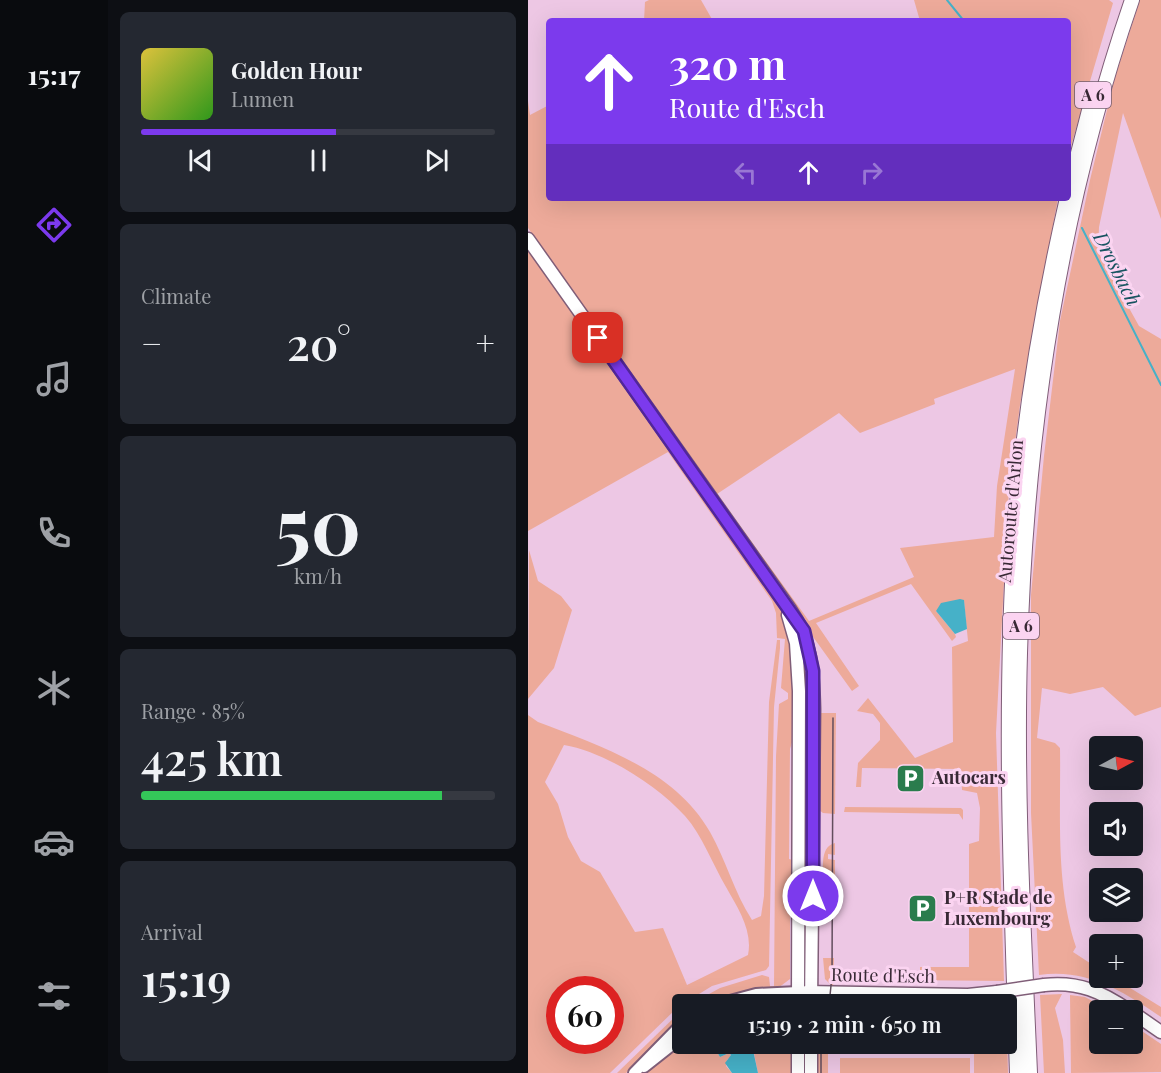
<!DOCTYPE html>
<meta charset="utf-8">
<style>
:root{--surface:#171b24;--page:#242831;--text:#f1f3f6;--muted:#9ea1a6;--line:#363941;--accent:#7c3aed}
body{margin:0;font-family:"Playfair Display",serif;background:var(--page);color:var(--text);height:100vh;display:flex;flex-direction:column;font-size:22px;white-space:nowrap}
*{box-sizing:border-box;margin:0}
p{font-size:20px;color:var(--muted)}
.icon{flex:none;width:33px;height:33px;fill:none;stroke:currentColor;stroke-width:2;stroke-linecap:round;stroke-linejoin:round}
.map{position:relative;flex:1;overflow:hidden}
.drawer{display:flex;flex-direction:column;gap:12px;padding:12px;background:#0d0f14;width:420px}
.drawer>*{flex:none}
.top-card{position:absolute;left:18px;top:18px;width:525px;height:183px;border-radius:6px;box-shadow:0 6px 24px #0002;background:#7c3aed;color:#fff;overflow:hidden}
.needle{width:39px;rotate:83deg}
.buttons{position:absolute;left:561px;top:736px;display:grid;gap:12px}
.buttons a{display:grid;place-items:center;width:54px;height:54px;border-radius:6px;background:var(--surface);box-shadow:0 6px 24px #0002;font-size:30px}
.speed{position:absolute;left:18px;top:976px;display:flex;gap:12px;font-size:30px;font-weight:700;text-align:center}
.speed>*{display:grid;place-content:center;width:78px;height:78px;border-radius:50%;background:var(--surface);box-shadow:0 6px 24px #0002;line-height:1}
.speed .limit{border:9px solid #d22;background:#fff;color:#111}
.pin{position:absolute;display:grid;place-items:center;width:51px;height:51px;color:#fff;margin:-26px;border-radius:12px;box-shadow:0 3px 9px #0006}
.me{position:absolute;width:66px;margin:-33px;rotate:0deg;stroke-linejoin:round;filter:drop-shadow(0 0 4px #0008)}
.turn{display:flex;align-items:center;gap:21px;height:126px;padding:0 24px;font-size:27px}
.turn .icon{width:78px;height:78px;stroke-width:2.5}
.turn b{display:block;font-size:42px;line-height:51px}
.lanes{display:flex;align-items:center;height:57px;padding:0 24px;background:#0003;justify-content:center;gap:30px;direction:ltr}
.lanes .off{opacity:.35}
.big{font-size:45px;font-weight:600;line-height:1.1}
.drawer .widget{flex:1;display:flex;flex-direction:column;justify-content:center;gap:9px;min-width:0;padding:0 21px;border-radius:9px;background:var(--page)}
.drawer .dial{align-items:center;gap:0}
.dial b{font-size:78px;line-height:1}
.song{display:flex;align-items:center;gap:18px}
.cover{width:72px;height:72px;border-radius:9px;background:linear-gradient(135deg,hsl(50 70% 55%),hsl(110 70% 35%))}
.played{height:6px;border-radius:3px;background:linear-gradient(90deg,var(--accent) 55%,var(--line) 55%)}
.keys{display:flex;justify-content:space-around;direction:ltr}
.heat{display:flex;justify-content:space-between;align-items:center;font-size:33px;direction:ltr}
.charge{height:9px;border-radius:4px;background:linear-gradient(90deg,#34c759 85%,var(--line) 0)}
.trip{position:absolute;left:144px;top:994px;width:345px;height:60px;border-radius:6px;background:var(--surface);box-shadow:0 6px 24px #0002;font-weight:600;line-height:60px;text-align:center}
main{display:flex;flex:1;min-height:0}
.menu{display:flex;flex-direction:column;width:108px;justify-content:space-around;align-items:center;background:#090b0e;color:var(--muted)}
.menu .icon{width:42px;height:42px}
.menu .active{color:var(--accent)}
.menu b{font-size:27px;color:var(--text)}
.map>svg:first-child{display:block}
.green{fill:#edaa9a;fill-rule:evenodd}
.water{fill:#46b1c8}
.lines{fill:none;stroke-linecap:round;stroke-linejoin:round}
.stream{stroke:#46b1c8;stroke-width:2}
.secondary-casing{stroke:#805e78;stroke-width:14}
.primary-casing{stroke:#805e78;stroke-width:15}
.motorway-casing{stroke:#805e78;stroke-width:16}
.secondary{stroke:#fff;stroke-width:10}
.primary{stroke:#fff;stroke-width:12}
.motorway{stroke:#fff;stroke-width:14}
.tram{stroke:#624d5d;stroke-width:1.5}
.primary-bridge-casing{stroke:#805e78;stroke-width:15;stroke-linecap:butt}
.primary-bridge{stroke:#fff;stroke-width:12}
.route-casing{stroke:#51269a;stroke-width:15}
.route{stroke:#7c3aed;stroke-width:10}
.labels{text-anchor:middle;stroke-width:6;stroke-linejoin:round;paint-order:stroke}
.shield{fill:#fbd4f1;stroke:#725c6d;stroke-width:1.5}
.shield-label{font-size:16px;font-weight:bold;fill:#382935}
.street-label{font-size:18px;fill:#382935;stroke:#fbd4f1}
.poi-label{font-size:18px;font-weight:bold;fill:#382935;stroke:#fbd4f1;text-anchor:start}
.water-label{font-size:20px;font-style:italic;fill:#175360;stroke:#fbd4f1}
</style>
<main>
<nav class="menu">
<b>15:17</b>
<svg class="icon active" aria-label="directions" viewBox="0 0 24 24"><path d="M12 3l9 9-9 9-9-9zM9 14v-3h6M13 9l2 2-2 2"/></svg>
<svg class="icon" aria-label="music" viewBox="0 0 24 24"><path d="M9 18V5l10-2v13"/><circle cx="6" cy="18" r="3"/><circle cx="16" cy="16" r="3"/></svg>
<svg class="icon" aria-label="phone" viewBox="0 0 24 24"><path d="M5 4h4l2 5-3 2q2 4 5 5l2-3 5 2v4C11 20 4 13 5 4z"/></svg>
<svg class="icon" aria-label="climate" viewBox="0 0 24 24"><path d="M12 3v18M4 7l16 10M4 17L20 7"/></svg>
<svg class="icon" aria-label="car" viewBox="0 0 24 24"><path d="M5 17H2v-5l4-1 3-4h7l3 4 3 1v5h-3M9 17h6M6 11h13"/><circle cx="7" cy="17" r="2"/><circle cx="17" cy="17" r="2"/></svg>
<svg class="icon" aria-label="filters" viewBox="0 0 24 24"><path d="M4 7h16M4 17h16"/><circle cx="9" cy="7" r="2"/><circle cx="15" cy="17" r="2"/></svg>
</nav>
<section class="drawer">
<div class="widget">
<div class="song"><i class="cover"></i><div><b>Golden Hour</b><p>Lumen</p></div></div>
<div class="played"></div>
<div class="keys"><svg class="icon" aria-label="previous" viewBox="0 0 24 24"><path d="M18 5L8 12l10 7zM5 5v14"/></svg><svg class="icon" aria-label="pause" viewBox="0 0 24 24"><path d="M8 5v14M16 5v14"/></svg><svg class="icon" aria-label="next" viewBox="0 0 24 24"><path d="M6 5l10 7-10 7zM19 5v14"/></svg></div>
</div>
<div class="widget"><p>Climate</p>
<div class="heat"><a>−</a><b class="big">20°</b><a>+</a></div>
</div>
<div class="widget dial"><b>50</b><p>km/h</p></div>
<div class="widget"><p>Range · 85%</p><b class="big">425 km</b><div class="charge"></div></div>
<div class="widget"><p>Arrival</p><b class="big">15:19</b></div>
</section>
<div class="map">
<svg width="633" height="1073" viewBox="0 0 633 1073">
<rect width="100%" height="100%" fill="#edc7e4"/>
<g class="green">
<path d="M121,0H173L185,21H116L117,2Z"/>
<path d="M386,0H581L585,3L540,156V21H392Z"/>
<path d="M612,0H633V219L595,113L571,227L570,252L611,326L633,339V707L607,716L575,687L542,694L514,688L509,738L527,743L532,748C533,815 527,883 548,947L545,952L571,969L572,978H586L633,1007V1017C595,991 558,968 511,975L503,813V595L516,456L532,321L562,180L587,77Z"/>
<path d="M0,101L2,115L21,105V198H530L492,405L481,488L468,733L476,981L372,980V975L392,976V967H441V844L451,841L452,808L449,793L434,790L433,769L334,768L333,787H328L330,763L352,740V723L345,714L329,711L340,698L387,758L425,742L424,647L440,641L436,601L408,611L427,634L428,637L424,641L383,584L288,623L331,686L324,691L242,577L0,228ZM487,369L469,486L466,537L372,548L386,577L281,621L189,494L311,413L332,433L407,404L406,399Z"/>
<path d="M0,249L260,619L263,632L267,732L262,749L261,859L265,860L262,885V979L250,988L192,999L181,1005H161L192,988L234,975L241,977L242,986H246L248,756L251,704L260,699V693L253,688L257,639L249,638L248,613L244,601L140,452L0,531Z"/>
<path d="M1,550L10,581L33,596L44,610L26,668L0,699Z"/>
<path d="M249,640H252V648L246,707L241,966L238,970L184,986L150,1007L82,1073H0V715L10,722C72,746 147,770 182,832C198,860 206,892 224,920L233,916L236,896L241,702ZM36,745C77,752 129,785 157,816C174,835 185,865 198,887C210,908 225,931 220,955L159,985L135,928L107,932L72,872L53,861L40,837L30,804L17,782ZM32,990H82V1041H32Z"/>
<path d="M288,713H308L307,814L295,813L291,810Z"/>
<path d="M317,807L433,808L435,810V820L431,814L316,812Z"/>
<path d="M307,843V855L300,854V859L307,860V877L300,878V882L306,883V887H296C296,873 290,847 307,843Z"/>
<path d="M295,958H306L305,987L297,979Z"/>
<path d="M534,994L527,1008L535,1040L537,1073H516L512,995Z"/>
<path d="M542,995L557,997L583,1011H572V1044H604L605,1025L633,1044V1072L543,1073Z"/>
<path d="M154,1010V1022L98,1073H89Z"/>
<path d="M479,1041L480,1073H446V1044H478Z"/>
<path d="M154,1042L185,1044L192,1057L201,1053L203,1056L199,1060L198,1066L204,1073H118Z"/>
<path d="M213,1044H263V1073H230L226,1053L222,1048L206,1053L205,1050Z"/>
<path d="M289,1044H300V1073H286Z"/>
<rect x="312" y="1058" width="130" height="15"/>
</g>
<g class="water">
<path d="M432,599L436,600L439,629L427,634L408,611L413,603Z"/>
<path d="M213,1044L205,1051L225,1050L230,1073H204L197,1063L203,1055L201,1053L192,1057L185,1045Z"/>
</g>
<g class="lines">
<g class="stream">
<path d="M419,0L436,21"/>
<path d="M554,228L633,385"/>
</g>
<defs>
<g id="secondary">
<path d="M187,1005L228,994L270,992"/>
<path d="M232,1005H270"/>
<path d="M116,1067L154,1037"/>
<path d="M106,1073L154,1024"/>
</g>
<g id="primary">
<path d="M0,239L262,609C284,641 285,671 286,709L283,1005"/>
<path d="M260,615L268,643L271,691L270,1005"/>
<path d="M516,985C551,981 574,992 602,1011"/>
<path d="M278,992L440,995L469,992"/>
<path d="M398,1005L421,999"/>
<path d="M604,1012L633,1032"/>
<path d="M270,1073V1044"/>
<path d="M283,1073V1044"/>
</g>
<g id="motorway">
<path d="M540,192L566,91"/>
<path d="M489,1073C483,892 475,711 487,529C495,418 514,307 539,198"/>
<path d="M502,1073C496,933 488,793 492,653C498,432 532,209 604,0"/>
</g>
</defs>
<use href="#secondary" class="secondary-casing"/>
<use href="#primary" class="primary-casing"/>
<use href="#motorway" class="motorway-casing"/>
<use href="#secondary" class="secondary"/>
<use href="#primary" class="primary"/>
<use href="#motorway" class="motorway"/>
<g class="tram">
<path d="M301,1005L304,976L305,718"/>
<path d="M293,1073V1044"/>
</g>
<defs>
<path id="primary-bridge" d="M469,992L516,985"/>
</defs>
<use href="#primary-bridge" class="primary-bridge-casing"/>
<use href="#primary-bridge" class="primary-bridge"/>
</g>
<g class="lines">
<defs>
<path id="route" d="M70,338L276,631L285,671V896"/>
</defs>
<use href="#route" class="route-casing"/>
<use href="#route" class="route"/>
</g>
<defs>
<symbol id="parking-square" viewBox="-11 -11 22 22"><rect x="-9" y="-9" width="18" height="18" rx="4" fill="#2a7c4d" stroke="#fbd4f1"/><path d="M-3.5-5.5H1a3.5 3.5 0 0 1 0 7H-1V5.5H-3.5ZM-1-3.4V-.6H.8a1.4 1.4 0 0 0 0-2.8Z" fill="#fff"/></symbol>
</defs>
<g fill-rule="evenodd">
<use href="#parking-square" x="366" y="762" width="33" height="33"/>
<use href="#parking-square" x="378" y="892" width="33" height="33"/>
</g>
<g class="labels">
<g class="shield">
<rect x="547" y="82" width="36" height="26" rx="4.5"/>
<rect x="475" y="613" width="36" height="26" rx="4.5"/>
</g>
<g class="shield-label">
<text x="565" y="101">A 6</text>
<text x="493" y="632">A 6</text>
</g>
<g class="street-label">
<text transform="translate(483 511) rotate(-85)" y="6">Autoroute d'Arlon</text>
<text transform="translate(355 976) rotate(1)" y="6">Route d'Esch</text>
</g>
<g class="poi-label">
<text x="404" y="784">Autocars</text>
<text x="416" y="904">P+R Stade de<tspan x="416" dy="21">Luxembourg</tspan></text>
</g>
<g class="water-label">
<text transform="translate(589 269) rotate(63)" y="7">Drosbach</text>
</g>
</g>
</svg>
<div class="buttons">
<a><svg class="needle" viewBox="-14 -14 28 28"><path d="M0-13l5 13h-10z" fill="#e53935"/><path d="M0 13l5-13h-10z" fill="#9ea1a6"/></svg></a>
<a><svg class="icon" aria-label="sound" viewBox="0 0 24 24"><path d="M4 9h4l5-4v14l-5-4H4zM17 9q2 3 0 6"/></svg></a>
<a><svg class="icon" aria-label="layers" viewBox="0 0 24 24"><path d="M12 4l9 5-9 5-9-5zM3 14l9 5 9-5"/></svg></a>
<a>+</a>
<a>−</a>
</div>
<div class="speed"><div class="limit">60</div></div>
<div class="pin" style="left:70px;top:338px;background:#d93025"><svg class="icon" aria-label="arrive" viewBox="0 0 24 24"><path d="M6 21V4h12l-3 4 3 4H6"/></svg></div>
<svg class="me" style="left:285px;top:896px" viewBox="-20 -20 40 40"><circle r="17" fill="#7c3aed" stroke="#fff" stroke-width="3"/><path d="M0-11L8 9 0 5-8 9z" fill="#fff"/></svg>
<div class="trip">15:19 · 2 min · 650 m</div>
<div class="top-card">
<div class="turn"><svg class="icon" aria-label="ahead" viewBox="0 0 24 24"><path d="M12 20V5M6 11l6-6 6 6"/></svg><div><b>320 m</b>Route d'Esch</div></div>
<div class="lanes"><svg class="icon off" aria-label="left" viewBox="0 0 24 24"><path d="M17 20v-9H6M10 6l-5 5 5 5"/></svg><svg class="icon" aria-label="ahead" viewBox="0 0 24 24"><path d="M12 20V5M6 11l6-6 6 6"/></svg><svg class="icon off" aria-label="right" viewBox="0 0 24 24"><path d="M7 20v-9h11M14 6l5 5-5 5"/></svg></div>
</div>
</div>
</main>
